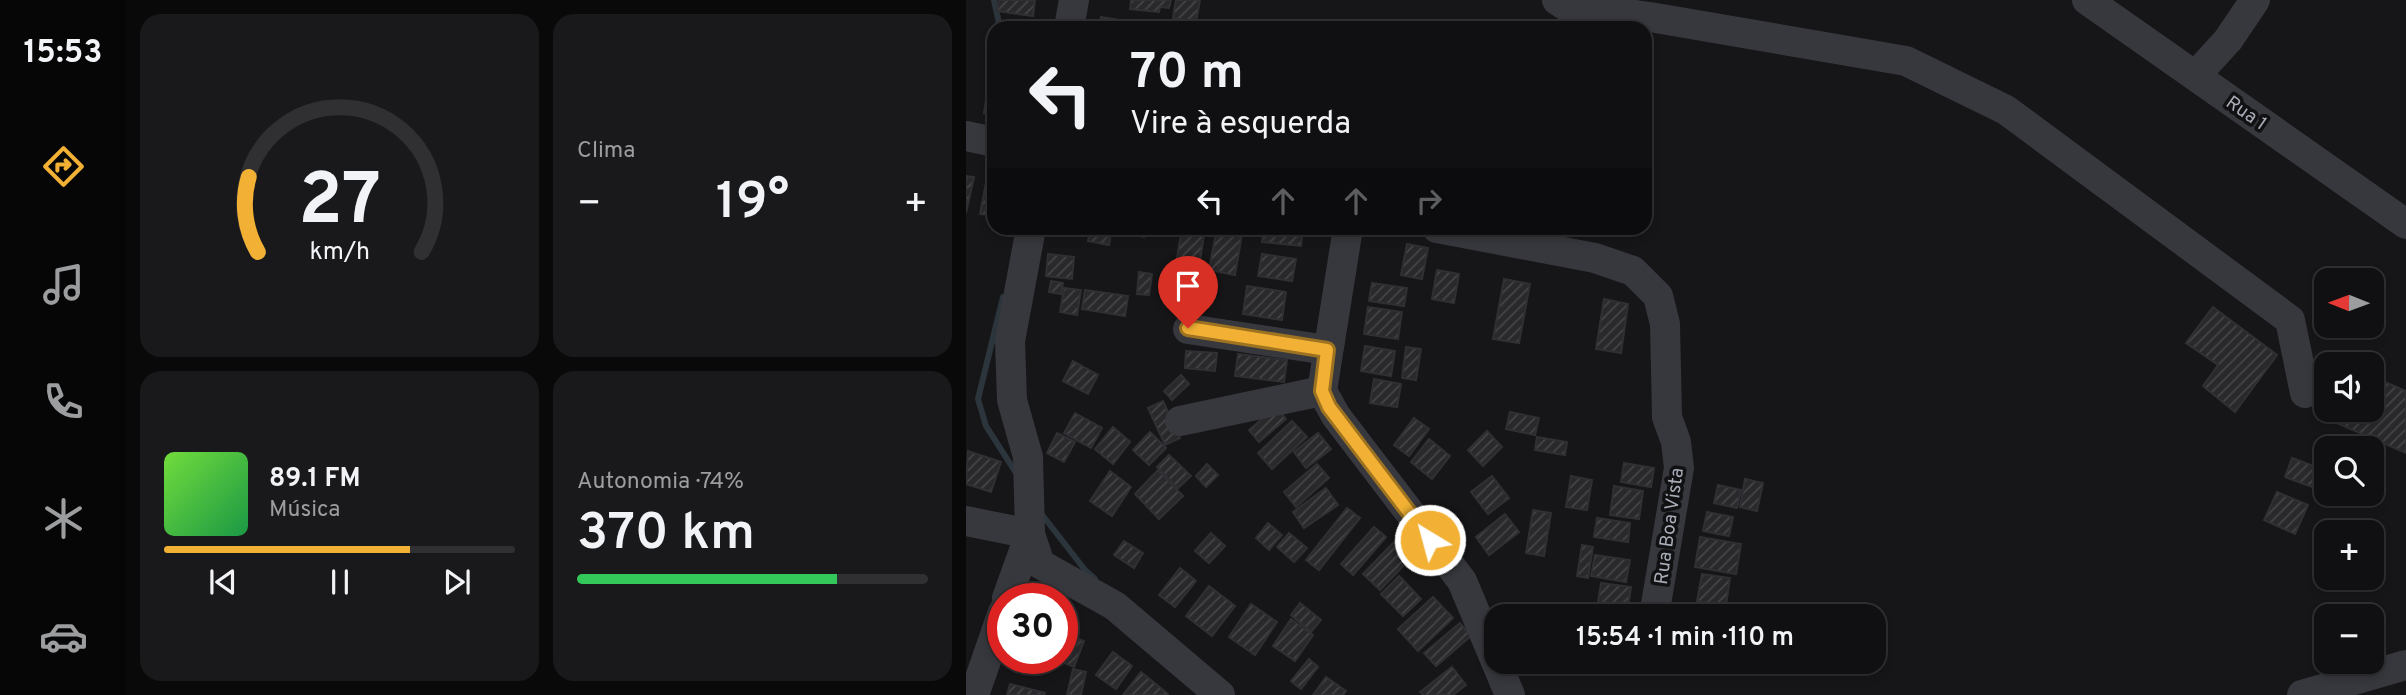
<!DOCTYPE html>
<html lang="pt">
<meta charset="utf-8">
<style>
:root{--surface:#101012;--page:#19191b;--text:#f1f3f6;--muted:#9c9d9f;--line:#303032;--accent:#f2b134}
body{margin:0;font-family:Overpass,sans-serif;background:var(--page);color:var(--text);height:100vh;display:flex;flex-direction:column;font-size:26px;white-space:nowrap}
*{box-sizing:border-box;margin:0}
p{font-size:23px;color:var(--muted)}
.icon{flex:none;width:38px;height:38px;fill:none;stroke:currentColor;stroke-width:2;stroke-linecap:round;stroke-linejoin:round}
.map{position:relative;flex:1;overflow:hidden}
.side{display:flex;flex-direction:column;gap:14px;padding:14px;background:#09090a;width:840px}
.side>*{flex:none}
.hud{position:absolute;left:21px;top:21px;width:665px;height:214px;border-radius:21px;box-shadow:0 4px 10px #0003,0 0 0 2px var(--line);background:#101012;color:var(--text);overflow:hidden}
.needle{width:46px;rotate:271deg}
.buttons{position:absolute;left:1348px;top:268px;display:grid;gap:14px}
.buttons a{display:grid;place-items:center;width:70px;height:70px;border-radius:14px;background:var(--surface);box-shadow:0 4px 10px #0003,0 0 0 2px var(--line);font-size:35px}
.speed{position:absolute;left:21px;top:583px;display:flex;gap:14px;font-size:35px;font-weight:700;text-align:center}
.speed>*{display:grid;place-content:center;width:91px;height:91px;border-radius:50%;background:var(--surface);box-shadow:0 4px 10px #0003,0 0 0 2px var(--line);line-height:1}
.speed .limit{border:10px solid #d22;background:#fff;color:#111}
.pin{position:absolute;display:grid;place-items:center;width:60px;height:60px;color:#fff;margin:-72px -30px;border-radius:50% 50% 50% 0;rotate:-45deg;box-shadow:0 0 7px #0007}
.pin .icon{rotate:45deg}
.me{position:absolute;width:77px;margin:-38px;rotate:323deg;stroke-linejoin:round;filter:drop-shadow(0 0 5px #0008)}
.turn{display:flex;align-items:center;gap:24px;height:147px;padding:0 28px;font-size:32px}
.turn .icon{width:91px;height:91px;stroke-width:2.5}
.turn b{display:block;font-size:49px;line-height:60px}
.lanes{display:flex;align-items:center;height:66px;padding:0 28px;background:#0003;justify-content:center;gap:35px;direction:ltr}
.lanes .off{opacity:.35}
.big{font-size:52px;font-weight:600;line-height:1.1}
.side .tile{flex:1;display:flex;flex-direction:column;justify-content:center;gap:10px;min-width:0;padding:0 24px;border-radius:21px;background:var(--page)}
.side .dial{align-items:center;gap:0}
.dial svg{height:182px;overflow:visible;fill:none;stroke:var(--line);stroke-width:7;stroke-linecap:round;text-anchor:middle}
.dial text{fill:var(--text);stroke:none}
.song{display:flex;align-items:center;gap:21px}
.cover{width:84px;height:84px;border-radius:10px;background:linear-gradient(135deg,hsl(100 70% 55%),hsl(140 70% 35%))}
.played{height:7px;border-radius:4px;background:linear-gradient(90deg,var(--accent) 70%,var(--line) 70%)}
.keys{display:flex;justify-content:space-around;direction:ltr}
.heat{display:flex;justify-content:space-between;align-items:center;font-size:38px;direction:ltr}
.charge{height:10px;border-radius:5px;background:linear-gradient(90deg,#34c759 74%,var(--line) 0)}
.side .tiles{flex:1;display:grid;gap:14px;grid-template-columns:repeat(2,1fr)}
.trip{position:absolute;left:518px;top:604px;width:402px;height:70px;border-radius:21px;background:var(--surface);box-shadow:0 4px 10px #0003,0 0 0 2px var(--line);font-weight:600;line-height:70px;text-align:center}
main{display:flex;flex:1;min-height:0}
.tabs{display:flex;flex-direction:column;width:126px;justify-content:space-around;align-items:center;background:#060607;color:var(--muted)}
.tabs .icon{width:49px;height:49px}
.tabs .on{color:var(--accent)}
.tabs b{font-size:32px;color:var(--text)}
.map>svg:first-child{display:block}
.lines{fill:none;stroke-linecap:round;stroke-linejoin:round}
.stream{stroke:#2c353c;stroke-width:6}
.building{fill:url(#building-hatch);stroke:#303034;stroke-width:2}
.minor{stroke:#37383d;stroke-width:30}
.route-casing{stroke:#9d7322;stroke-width:18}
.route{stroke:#f2b134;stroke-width:12}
.labels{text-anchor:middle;stroke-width:7;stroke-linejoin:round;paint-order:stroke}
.street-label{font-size:19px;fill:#a8adb8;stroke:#111113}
</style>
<main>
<nav class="tabs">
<b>15:53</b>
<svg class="icon on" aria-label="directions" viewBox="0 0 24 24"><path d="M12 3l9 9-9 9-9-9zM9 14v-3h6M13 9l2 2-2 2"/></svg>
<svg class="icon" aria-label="music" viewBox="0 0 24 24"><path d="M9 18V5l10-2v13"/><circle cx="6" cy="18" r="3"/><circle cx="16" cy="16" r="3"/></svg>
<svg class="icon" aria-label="phone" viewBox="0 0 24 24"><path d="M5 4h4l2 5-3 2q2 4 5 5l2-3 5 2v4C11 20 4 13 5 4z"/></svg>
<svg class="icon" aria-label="climate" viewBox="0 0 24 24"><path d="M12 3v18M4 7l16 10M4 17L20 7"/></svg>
<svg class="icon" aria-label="car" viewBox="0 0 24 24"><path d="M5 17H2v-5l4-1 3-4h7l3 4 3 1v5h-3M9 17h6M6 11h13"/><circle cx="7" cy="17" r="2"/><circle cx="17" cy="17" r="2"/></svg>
</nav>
<section class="side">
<div class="tiles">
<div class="tile dial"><svg viewBox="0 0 100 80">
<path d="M14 69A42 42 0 1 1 86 69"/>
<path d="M14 69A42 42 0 0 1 10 36" stroke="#f2b134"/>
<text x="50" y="56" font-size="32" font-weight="700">27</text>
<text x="50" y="72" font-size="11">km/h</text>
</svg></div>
<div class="tile"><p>Clima</p>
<div class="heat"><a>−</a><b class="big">19°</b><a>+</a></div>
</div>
<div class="tile">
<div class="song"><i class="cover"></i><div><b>89.1 FM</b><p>Música</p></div></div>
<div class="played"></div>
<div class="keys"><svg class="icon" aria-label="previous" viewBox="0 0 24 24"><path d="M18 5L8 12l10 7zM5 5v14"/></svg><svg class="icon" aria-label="pause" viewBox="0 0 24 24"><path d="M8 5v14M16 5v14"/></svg><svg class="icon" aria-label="next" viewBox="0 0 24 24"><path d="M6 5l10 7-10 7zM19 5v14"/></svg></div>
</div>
<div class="tile"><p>Autonomia · 74%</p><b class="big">370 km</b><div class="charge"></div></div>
</div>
</section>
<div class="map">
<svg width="1440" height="695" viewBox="0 0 1440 695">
<defs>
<pattern id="building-hatch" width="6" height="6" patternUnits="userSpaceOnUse" patternTransform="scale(1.75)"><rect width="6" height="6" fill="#29292c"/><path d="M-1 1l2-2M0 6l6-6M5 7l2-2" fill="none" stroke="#454548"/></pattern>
</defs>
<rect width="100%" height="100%" fill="#161618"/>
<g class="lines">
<g class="stream">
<path d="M28,0L34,28"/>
<path d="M37,297L12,399L20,426L50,473"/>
<path d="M74,512L119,570L129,579"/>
</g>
</g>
<g class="building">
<path d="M33,0H69L67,16L31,11Z"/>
<path d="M165,0H205L203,8L194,7L193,12L164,9Z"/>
<path d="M210,0H234L230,22L207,18Z"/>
<path d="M135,17L178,24V28H133Z"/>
<path d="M33,21L67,25V28H32Z"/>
<path d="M22,59L28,60V77L20,76Z"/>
<path d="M23,82L28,83V115L18,113Z"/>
<path d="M22,172L28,173V216L14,214Z"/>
<path d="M0,176L8,177L0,213Z"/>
<path d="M124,228H146L143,245L122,241Z"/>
<path d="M152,228H180L178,237L151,231Z"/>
<path d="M216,228H239L234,261L211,258Z"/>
<path d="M251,228H277L269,275L243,270Z"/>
<path d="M298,228H337L335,246L296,242Z"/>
<path d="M441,244L462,248L456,279L435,275Z"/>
<path d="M82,254L108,257L106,279L80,276Z"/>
<path d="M296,254L330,259L326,281L292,276Z"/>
<path d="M471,270L493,274L488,303L466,299Z"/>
<path d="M173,272L186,274L183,295L171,294Z"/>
<path d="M538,279L564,284L553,343L527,339Z"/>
<path d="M85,281L97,283L95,294L83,292Z"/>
<path d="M406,283L441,288L438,306L403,301Z"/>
<path d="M281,286L320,292L316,320L277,314Z"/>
<path d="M209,287L234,290L232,302L207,300Z"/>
<path d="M98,288L115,290L111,315L94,312Z"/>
<path d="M119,290L162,296L159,316L116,309Z"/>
<path d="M638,299L662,304L655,353L630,349Z"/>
<path d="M402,307L436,312L432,339L398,334Z"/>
<path d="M1247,307L1311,355L1269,412L1237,386L1252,365L1220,343Z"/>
<path d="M399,346L429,351L425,376L395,371Z"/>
<path d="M440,347L455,349L450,380L436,378Z"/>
<path d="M220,351L251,353L249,371L219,368Z"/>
<path d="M272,354L321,360L318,382L269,376Z"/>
<path d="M107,361L132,375L122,394L97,381Z"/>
<path d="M215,375L223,384L206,400L198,391Z"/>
<path d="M1405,376L1440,391V453L1359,418L1362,410H1405Z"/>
<path d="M408,379L435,384L431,407L404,403Z"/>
<path d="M197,401L214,438L199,445L182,408Z"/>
<path d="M310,407L320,419L293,442L283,430Z"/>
<path d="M544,412L573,418L569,435L540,429Z"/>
<path d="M109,413L136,428L125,448L98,433Z"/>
<path d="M448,418L463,429L443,456L428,445Z"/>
<path d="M326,421L341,437L306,469L292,453Z"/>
<path d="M147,427L164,442L147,464L129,449Z"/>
<path d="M521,431L536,447L517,466L502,450Z"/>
<path d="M184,432L200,448L183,465L167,450Z"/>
<path d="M91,433L109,442L98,462L81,453Z"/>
<path d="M352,433L365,449L340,468L328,452Z"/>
<path d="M571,437L601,442L599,455L569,450Z"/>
<path d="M463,439L484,456L466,479L445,462Z"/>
<path d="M2,451L35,462L25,492L0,484Z"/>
<path d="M203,455L225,476L212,488L191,467Z"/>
<path d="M1326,458L1356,469L1349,488L1319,477Z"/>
<path d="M658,463L688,468L685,487L655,482Z"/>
<path d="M241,464L252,475L240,487L230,476Z"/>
<path d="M351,464L363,478L330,507L318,492Z"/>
<path d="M192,470L217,496L193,519L169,494Z"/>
<path d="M144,471L165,487L146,516L124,501Z"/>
<path d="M526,476L543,498L522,514L505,492Z"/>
<path d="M605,476L626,480L621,510L600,507Z"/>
<path d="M779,479L797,483L791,511L774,507Z"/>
<path d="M752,485L775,490L771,508L748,503Z"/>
<path d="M648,486L677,491L673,519L644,515Z"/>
<path d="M360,488L372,505L338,528L327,512Z"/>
<path d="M1311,492L1342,505L1329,534L1298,520Z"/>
<path d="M381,508L394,518L353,570L340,560Z"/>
<path d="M567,510L585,513L578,556L560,553Z"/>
<path d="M741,512L767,517L763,536L737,531Z"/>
<path d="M539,514L553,532L523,555L510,537Z"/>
<path d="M631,518L664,523L662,542L628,537Z"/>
<path d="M302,523L316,535L303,550L290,538Z"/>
<path d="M408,527L420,537L387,575L375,564Z"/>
<path d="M245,533L259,546L243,563L229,551Z"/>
<path d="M323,533L341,548L328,562L311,547Z"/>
<path d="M734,537L775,544L770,574L729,567Z"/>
<path d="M158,541L177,553L168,568L148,555Z"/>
<path d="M429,541L446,557L414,590L397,574Z"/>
<path d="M616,545L627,547L622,578L611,576Z"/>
<path d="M629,555L664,560L660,582L625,576Z"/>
<path d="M214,568L230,581L209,607L193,595Z"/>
<path d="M736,574L764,578L760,605L731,601Z"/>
<path d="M433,576L455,599L437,616L415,594Z"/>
<path d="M635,583L665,587L661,613L631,609Z"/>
<path d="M243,586L269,606L246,636L220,616Z"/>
<path d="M467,597L487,618L452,651L432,629Z"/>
<path d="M334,603L355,620L345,632L325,615Z"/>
<path d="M285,604L311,622L289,655L263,637Z"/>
<path d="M96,608L111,613L105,627L96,623Z"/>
<path d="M710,609L738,613V616H709Z"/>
<path d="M745,609L774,613L773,616H744Z"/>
<path d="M325,619L347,635L329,661L307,646Z"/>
<path d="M494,623L505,636L470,666L458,653Z"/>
<path d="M102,635L118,641L108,667L93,661L96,658Z"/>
<path d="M147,652L166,666L150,689L130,675Z"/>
<path d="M343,659L352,667L335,689L325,681Z"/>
<path d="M486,667L500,685L487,695H457L454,692Z"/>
<path d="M107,669L120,672L115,695H101Z"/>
<path d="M175,672L202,694L201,695H157Z"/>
<path d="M360,677L380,691L377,695H347Z"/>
<path d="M44,684L79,693L78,695H41Z"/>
</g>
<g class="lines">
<g class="minor">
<path d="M591,0L600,6L684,17L940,61L1040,110L1324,320L1339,393"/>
<path d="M1121,0L1440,224"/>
<path d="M103,28L108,0"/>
<path d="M1230,75L1262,40L1289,0"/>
<path d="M0,136L28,142"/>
<path d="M382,228L356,391L370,416L496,581L544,695"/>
<path d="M471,228L629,258L667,271L692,296L699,324L701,417L710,442L713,468L688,616"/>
<path d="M222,329L361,350"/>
<path d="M214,421L356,391"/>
<path d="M0,521L64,534"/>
<path d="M64,534L74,564L149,606L254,695"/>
<path d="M41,598L64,534L62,457L46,400L44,341L65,228"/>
<path d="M8,695L37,612"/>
<path d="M1336,695L1440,665"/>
</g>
</g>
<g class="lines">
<defs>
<path id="route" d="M222,328L361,350L356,391L363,407L464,540"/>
</defs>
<use href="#route" class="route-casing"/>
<use href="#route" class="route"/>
</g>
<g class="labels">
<g class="street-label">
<text transform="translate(1281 112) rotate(35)" y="7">Rua 1</text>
<text transform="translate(702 526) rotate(-82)" y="7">Rua Boa Vista</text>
</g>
</g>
</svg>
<div class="buttons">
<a><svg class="needle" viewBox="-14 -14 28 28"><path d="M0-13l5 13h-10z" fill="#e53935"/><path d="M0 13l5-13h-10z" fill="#9c9d9f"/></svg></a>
<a><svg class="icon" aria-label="sound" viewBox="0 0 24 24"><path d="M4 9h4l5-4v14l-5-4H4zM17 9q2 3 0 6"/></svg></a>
<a><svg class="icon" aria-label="search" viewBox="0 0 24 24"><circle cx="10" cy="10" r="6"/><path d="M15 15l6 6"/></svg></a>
<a>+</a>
<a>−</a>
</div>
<div class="speed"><div class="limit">30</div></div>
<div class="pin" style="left:222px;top:328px;background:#d93025"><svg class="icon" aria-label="arrive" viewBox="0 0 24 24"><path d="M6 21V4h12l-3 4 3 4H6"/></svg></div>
<svg class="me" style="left:464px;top:540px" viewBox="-20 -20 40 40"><circle r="17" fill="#f2b134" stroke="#fff" stroke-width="3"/><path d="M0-11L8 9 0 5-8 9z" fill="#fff"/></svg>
<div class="trip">15:54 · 1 min · 110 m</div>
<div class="hud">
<div class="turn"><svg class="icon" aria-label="left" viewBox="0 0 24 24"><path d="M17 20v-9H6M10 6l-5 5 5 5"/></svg><div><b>70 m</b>Vire à esquerda</div></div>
<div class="lanes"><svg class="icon" aria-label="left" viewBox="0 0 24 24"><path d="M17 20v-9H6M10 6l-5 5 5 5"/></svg><svg class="icon off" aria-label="ahead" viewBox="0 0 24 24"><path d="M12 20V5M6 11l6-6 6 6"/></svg><svg class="icon off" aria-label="ahead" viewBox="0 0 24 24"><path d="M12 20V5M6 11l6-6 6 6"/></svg><svg class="icon off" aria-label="right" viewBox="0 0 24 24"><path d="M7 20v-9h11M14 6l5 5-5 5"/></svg></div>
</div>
</div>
</main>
